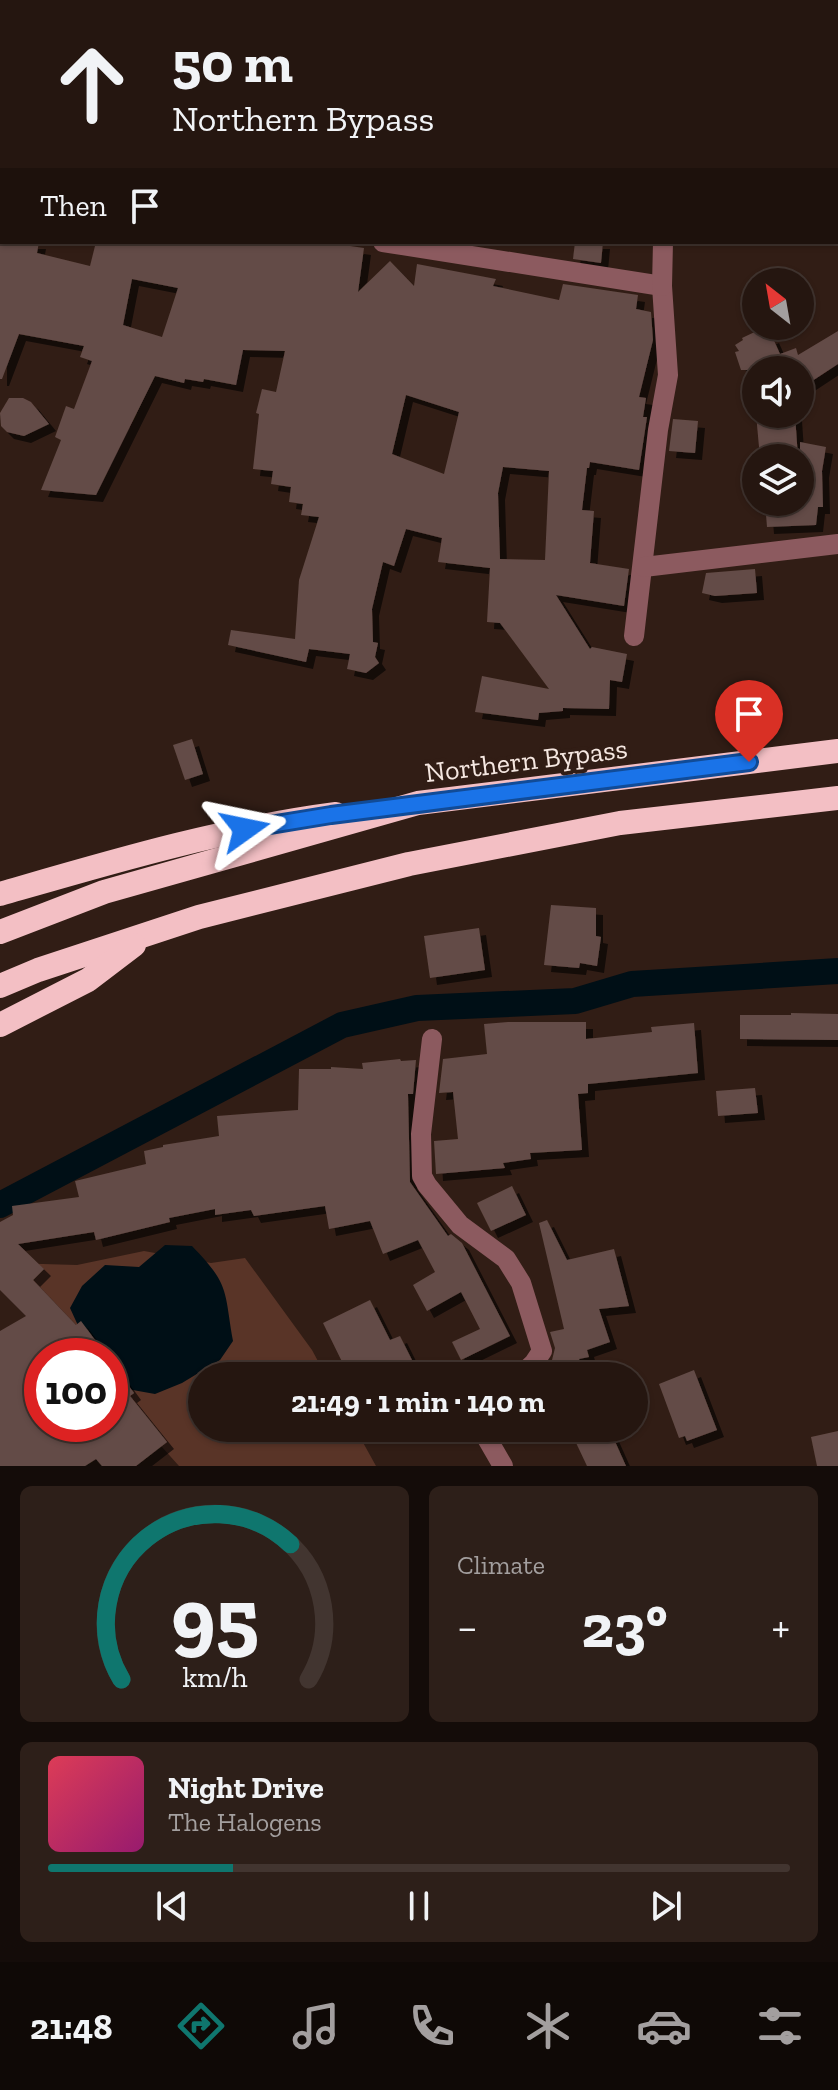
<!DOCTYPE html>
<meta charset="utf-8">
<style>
:root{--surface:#251610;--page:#2d1f19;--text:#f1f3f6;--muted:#a39f9f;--line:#423530;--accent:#0f766e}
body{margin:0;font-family:"Zilla Slab",serif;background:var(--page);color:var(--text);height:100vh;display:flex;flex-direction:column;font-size:30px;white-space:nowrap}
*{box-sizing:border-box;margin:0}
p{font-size:26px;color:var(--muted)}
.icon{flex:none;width:44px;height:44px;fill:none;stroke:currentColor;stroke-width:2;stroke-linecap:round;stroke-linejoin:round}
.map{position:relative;height:1466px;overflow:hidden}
.details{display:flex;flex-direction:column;gap:20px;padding:20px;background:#140c09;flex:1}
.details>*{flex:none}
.top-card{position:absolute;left:0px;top:0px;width:838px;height:244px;box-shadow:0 2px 6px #0004,0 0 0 2px var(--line);background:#251610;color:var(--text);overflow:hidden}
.needle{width:52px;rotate:329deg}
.controls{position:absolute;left:742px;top:268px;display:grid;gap:16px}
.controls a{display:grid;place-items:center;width:72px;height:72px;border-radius:50%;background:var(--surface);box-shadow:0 2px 6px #0004,0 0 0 2px var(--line);font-size:40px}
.speed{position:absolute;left:24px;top:1338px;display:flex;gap:16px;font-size:40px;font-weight:700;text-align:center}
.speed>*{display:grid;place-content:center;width:104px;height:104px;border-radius:50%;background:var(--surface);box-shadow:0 2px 6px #0004,0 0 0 2px var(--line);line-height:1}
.speed .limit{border:12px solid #d22;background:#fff;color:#111}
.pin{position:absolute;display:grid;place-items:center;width:68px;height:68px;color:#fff;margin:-82px -34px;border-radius:50% 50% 50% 0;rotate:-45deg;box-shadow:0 0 8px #0007}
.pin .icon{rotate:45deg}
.me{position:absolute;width:88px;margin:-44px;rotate:78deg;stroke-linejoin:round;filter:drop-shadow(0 0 6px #0008)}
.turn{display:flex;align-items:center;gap:28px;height:168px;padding:0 40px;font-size:36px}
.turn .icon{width:104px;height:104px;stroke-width:2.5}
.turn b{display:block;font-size:56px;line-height:68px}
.then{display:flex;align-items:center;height:76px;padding:0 40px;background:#0003;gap:16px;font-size:30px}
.big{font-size:60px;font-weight:700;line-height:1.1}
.details .tile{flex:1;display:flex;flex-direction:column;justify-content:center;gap:12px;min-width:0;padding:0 28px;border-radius:12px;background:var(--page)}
.details .dial{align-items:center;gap:0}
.dial svg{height:208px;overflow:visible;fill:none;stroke:var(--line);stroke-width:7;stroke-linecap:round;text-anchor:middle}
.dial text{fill:var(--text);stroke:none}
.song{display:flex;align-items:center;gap:24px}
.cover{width:96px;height:96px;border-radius:12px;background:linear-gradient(135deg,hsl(350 70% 55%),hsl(320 70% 35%))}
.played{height:8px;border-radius:4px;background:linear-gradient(90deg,var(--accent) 25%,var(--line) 25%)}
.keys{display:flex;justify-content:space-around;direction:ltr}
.heat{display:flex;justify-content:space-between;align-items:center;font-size:44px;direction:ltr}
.details .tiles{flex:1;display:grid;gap:20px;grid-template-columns:1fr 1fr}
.tile:last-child{grid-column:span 2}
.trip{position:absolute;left:188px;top:1362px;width:460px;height:80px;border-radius:40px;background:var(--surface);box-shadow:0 2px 6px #0004,0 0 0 2px var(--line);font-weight:700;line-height:80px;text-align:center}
.dock{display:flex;height:128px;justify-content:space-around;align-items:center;background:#0f0906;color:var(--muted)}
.dock .icon{width:56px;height:56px}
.dock .on{color:var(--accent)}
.dock b{font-size:36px;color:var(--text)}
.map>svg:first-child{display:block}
.green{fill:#593427}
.water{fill:#000f16}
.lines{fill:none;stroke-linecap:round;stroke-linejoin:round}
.canal{stroke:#000f16;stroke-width:26}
.building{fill:#634b46;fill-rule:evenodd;filter:url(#shadow)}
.minor{stroke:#8c5a5f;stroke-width:20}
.highway{stroke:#f3bfc4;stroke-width:24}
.route-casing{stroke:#114b97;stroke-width:20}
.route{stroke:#1a73e8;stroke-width:14}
.labels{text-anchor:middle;stroke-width:8;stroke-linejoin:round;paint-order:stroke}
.street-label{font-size:28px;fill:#f5e7e1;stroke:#311d15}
</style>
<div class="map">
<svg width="838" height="1466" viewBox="0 0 838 1466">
<defs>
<filter id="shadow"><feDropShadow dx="7" dy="7" stdDeviation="0" flood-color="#0009"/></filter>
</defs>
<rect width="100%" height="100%" fill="#311d15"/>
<path class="green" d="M144,1251L211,1263L245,1258L312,1350L326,1376H202V1428H355L376,1466H179L110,1389V1356L8,1263L77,1265Z"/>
<path class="water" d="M165,1245L192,1246C230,1285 224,1290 233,1341L220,1360L182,1383L155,1394L116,1387L110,1381V1356H92L70,1308L82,1286L105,1265L139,1267Z"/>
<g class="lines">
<path class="canal" d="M0,1205L342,1025L417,1008L575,1001L632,984L838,971"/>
</g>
<g class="building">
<path d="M0,242H39L37,253L90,266L96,242H123L142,246L143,242H323L364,248L358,292L390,261L414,286L417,264L496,279L493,286L559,300L563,284L638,295L636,309L651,312L653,340L639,397L646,398L643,417H647L639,470L590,462L589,468H587L582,510L594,511L590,563L629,569L624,606L556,595L590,649L592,647L627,654L622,682L610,680L609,709L563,708V711L539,713L538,720L475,712L482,676L549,689L500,623L487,622L490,568L438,562L442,538L406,529L394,566L383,562L372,609L373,642L378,643L375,657L379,663L366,673L347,669L350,654L309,649L306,662L228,645L231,630L295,639L299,580L319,517L301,515L303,504L289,502L291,487L271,484L273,471L253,469L259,414L256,413L262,389L276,392L285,351L243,350L236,385L204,379L203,382L185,379L184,383L155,376L96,495L41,490L61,440L55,437L66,406L74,409L92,361L80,357L84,346L19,334L2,379H0ZM132,279L178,288L162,337L123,325ZM406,395L459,412L444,474L392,454ZM503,467L549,471L545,560L500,559L498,493Z"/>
<path d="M575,242H603L601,263L573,259Z"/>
<path d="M763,328L768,338L772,336L780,354L796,348L798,355L838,331V364L800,389V370H741L735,352L739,351L735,345L743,340L742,338Z"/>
<path d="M9,398H23L31,402L49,424L24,436L7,432L1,426L0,413Z"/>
<path d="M756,414H795L798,458H760Z"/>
<path d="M673,419L698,421L695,453L669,451Z"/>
<path d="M800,442L826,447L822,471L823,507H818L816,525L767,527L765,502H800Z"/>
<path d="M755,569L757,593L715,596L702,593L706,573Z"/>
<path d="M192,739L203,774L185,780L173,745Z"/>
<path d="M551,905L596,908V936L601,937L597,966L580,963L579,968L544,965Z"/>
<path d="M479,928L485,970L430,978L424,936Z"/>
<path d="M791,1013L838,1014V1040L740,1039V1015H791Z"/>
<path d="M508,1022H586V1039L652,1032L651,1027L694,1023L698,1073L588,1084V1093L578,1094L582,1150L530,1153L531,1159L503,1163L505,1168L436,1174L434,1141L458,1139L453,1092L439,1093L443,1059L487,1054L484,1024Z"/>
<path d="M400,1059L401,1061L416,1060L413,1094H408L410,1182L448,1236L451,1234L462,1243L510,1336L461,1360L452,1342L480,1329L461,1292L427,1311L413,1285L435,1272L418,1240L383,1254L370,1221L329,1229L325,1206L254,1216L251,1210L215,1215V1209L169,1218L170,1222L96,1240L94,1232L18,1244L44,1269L33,1280L76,1325L81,1321L107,1356H42V1424H110V1360L134,1393L130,1396L167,1442L136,1466H102L96,1459L85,1466H0V1331L26,1316L0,1290V1222L13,1215L12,1206L79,1197L75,1181L146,1164L144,1151L163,1147V1145L219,1136L217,1116L298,1110L299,1069H331V1067L363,1069L362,1063Z"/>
<path d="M755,1088L758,1113L718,1116L716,1091Z"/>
<path d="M512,1186L526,1215L491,1231L477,1203Z"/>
<path d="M547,1220L567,1260L614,1249L629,1306L599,1309L610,1342L587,1350L589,1357L579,1359L586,1376H555L552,1360L555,1348L550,1332L564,1329L539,1223Z"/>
<path d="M370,1300L390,1340L400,1336L420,1376H349L323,1323Z"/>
<path d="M694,1370L717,1430L687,1441L685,1436L679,1438L659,1384Z"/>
<path d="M569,1428H609L626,1466H587Z"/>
<path d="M838,1431V1466H817L811,1437Z"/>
</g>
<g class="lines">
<g class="minor">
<path d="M0,170H2"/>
<path d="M383,242L662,286L668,375L658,430L634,636"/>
<path d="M662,286L663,242"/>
<path d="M644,567L838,544"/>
<path d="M432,1039L421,1134L422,1176L427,1185L460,1225L506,1259L521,1283L542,1351L534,1363L520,1376"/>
<path d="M481,1428L503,1466"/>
</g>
<g class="highway">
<path d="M0,894C111,862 221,829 336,814"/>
<path d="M0,932L104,892L418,803L838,751"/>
<path d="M0,986L38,970L199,917L409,864L620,823L838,798"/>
<path d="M0,1025L88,980L134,945"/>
</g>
</g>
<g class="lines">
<defs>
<path id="route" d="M245,829L331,815L749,762"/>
</defs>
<use href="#route" class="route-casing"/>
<use href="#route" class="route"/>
</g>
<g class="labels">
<g class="street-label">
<text transform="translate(526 760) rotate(-7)" y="10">Northern Bypass</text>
</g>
</g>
</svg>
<div class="controls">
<a><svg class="needle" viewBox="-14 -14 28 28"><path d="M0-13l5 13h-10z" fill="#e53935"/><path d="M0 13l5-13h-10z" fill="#a39f9f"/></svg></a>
<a><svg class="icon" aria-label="sound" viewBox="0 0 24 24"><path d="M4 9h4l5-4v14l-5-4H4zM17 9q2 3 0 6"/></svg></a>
<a><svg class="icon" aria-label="layers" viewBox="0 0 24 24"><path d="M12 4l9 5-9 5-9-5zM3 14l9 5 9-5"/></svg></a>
</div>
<div class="speed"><div class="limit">100</div></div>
<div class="pin" style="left:749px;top:762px;background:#d93025"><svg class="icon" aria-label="arrive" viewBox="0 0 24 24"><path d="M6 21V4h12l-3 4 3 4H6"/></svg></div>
<svg class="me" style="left:245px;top:829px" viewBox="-20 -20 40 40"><path d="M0-17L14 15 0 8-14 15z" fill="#1a73e8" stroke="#fff" stroke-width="4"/></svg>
<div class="trip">21:49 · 1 min · 140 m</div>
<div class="top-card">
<div class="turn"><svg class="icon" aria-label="ahead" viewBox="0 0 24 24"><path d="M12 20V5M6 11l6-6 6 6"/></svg><div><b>50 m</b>Northern Bypass</div></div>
<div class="then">Then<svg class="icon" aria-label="arrive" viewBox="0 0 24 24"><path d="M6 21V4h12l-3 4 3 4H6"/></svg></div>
</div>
</div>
<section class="details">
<div class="tiles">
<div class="tile dial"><svg viewBox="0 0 100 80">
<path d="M14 69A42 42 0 1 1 86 69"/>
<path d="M14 69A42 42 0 0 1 79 17" stroke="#0f766e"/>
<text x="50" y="56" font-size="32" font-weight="700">95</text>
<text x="50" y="72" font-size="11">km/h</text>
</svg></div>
<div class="tile"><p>Climate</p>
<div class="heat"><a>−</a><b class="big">23°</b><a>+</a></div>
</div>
<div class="tile">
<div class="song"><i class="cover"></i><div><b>Night Drive</b><p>The Halogens</p></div></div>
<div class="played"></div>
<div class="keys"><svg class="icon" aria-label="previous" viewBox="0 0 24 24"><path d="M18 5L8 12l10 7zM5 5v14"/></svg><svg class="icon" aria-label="pause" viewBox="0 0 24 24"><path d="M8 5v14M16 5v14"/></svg><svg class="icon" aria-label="next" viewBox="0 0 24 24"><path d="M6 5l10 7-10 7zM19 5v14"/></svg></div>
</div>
</div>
</section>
<nav class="dock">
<b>21:48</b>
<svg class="icon on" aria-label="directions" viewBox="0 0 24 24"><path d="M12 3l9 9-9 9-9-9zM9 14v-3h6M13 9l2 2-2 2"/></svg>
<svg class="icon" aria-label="music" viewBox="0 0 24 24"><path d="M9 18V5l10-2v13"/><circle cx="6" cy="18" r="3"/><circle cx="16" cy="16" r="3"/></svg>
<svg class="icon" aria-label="phone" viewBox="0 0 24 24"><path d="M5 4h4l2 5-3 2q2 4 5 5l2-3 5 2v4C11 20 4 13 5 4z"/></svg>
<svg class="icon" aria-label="climate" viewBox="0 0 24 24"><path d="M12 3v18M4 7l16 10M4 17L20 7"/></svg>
<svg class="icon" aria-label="car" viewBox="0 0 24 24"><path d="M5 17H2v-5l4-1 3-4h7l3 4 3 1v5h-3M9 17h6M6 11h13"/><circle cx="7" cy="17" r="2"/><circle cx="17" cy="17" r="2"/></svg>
<svg class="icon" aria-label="filters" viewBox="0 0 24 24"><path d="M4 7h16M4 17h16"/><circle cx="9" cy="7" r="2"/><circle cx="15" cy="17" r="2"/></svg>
</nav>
